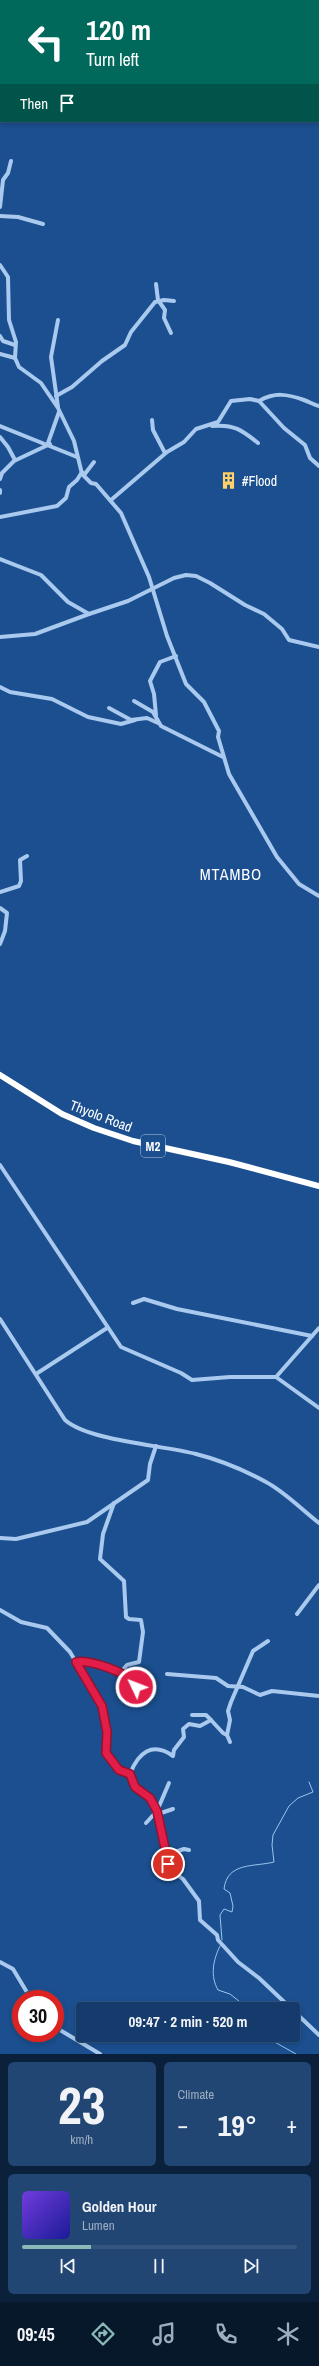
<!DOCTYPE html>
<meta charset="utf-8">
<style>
:root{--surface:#143b6b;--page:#214673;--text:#f1f3f6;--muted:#9dadc1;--line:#33557e;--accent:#8bbbb9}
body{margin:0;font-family:"Archivo Narrow",sans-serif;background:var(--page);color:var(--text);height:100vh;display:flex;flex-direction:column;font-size:15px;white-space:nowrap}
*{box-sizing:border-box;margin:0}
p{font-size:13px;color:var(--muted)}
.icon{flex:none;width:22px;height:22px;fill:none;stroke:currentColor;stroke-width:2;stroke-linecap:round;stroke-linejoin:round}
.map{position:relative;height:2054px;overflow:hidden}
.side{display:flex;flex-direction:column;gap:8px;padding:8px;background:#0b203b;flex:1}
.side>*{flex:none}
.hud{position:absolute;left:0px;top:0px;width:319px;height:122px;box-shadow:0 2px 6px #0003,0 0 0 1px var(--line);background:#00695c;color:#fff;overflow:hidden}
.speed{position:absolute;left:12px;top:1990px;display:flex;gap:8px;font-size:20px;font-weight:700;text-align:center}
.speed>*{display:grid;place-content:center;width:52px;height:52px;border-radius:50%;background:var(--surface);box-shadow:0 2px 6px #0003,0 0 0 1px var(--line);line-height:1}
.speed .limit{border:6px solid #d22;background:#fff;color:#111}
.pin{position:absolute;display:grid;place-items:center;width:34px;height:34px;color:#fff;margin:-17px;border:2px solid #fff;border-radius:50%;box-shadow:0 1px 4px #0007}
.me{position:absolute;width:44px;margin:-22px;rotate:313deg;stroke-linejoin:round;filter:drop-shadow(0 0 3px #0008)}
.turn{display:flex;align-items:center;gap:14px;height:84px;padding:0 20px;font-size:18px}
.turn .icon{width:52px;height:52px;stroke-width:2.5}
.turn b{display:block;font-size:28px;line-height:34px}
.then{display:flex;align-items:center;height:38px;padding:0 20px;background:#0003;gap:8px;font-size:15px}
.big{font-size:30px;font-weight:800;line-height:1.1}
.side .widget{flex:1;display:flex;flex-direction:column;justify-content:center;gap:6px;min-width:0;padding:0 14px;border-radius:6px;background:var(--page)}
.side .dial{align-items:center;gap:0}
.dial b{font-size:52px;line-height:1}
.song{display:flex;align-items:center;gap:12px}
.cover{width:48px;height:48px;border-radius:6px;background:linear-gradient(135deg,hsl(260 70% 55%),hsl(240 70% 35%))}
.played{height:4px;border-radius:2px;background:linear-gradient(90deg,var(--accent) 25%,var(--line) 25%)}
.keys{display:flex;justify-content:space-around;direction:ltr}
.heat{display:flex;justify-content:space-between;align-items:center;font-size:22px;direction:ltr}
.side .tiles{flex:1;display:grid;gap:8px;grid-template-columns:1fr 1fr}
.widget:last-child{grid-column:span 2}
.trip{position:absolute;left:76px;top:2002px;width:224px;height:40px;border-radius:4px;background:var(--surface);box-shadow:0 2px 6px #0003,0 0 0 1px var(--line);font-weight:800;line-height:40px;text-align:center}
.tabs{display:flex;height:64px;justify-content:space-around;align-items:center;background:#08182b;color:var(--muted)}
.tabs .icon{width:28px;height:28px}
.tabs .active{color:var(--accent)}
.tabs b{font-size:18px;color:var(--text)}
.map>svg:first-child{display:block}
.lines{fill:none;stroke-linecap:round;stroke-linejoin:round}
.stream{stroke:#9cc4f0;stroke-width:1}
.minor{stroke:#a9c9ee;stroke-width:4}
.highway{stroke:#fff;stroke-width:6}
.route-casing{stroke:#92132f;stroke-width:10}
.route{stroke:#e11d48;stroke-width:7}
.labels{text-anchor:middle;stroke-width:4;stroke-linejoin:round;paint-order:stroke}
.shield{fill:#1b4f8f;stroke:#bbcadd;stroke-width:1}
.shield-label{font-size:13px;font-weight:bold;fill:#fff}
.poi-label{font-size:14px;fill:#fff;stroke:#1b4f8f;text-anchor:start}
.street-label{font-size:14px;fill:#fff;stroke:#1b4f8f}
.quarter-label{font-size:16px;letter-spacing:1px;fill:#fff;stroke:#1b4f8f}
</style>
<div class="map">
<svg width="319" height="2054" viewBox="0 0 319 2054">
<rect width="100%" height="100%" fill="#1b4f8f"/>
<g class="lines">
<g class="stream">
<path d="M222,1940L220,1915L224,1909L232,1912L233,1906L230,1893L224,1889C227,1862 254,1867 274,1862L272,1845L273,1835L289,1806L298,1798L313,1792L309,1782"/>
<path d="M220,1946C213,1960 210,1976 218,1990L230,1994L249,2009"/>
<path d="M266,2035L271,2040L296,2054"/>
</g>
<g class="minor">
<path d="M0,207L3,180L8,173L11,161"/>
<path d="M0,216L18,217L43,224"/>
<path d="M0,265L8,277L9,320L16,342L15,358L19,367L41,383L58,408L74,441L82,474L91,483L96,484L121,513L149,577L167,636L186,684L204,702L219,731L218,737L229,774L277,857L299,884L319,896"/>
<path d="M156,284L158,300L165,310L164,318L171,333"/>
<path d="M0,336L3,341L15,345"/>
<path d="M0,354L15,358"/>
<path d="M56,396L72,387L102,361L125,345L131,332L155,302L164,300L174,301"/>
<path d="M259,401L284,428L305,445L310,458L319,466"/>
<path d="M58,407L51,357L58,320"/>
<path d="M152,420L153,430L165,453"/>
<path d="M0,426L77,457"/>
<path d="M212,426C234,424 242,430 258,443"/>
<path d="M0,437L8,447L15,460"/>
<path d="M48,443L59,412"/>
<path d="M84,475L94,462"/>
<path d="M0,479L2,473L14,461L50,444"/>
<path d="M0,490V493"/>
<path d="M111,500L167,452L184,442L196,429L218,422L231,401L250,399L259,401C275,392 287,394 304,400C310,402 314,405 319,406"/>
<path d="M0,517L57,506L66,498L69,487L77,480L82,472"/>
<path d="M0,559L41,575L68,602L89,614L128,601L174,578L186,575L196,576L210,583L245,605L264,614L282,629L289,640L319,647"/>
<path d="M0,637L35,634L89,614"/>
<path d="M0,687L10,692L52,699L88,717L121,724L135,720"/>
<path d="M134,701L153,712L161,726L223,757"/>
<path d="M109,708L131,720L147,718L158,723"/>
<path d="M156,715L154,694L150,681L160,662L176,656"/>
<path d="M0,892L19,886L21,881L20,860L27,856"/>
<path d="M0,908L7,913L5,931L0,944"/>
<path d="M0,1165L121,1347L181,1373L192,1380L230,1377H276L319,1408"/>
<path d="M133,1303L144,1299L177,1309L312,1336"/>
<path d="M0,1319L65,1420C89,1441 162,1445 196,1454C220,1460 244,1470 266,1482C285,1492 302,1510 319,1523"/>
<path d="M36,1374L107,1328"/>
<path d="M276,1377L319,1328"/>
<path d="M114,1503L103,1534L100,1559L124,1581L126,1617L129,1619L141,1620L143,1632L139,1662L127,1665L120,1673L134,1682L136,1687L120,1696"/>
<path d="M0,1538L16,1539L87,1522L148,1480L150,1464L156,1446"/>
<path d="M0,1610L21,1622L47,1628L70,1652L102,1706L107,1732L106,1753L119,1770L130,1774L135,1787L150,1798L157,1811L165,1848V1860L172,1871L183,1879L199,1901L200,1920L217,1935L218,1940L238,1962L259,1978L319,2035"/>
<path d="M297,1614L319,1585"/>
<path d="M76,1661H91L120,1673"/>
<path d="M167,1674L216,1678L228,1686L243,1687L260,1695L272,1691L319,1696"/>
<path d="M192,1715H206L211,1720"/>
<path d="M230,1742L227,1735L230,1720L228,1711L231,1702L253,1651L268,1641"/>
<path d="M130,1774C138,1753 152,1741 173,1756L174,1750L184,1737L183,1729L189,1724L200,1726L211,1720L223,1733L227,1735"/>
<path d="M158,1814L173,1809"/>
<path d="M146,1823L157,1811L169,1783"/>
<path d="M166,1855L184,1849L189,1850"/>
<path d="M0,1962L13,1969L31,1999"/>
<path d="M55,2027L100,2054"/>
</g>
<path class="highway" d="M0,1075L62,1114L94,1128L133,1141L229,1162L319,1186"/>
</g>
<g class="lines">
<defs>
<path id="route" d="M136,1687C132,1673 89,1659 76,1662L102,1706L107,1732L106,1753L119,1770L130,1774L135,1787L150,1798L157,1811L165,1848V1860L168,1864"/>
</defs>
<use href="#route" class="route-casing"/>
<use href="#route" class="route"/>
</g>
<defs>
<symbol id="building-bare" viewBox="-9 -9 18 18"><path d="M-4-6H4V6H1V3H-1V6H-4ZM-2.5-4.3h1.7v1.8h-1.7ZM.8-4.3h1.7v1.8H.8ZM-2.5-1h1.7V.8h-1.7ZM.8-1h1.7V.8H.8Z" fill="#ffd166" stroke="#1b4f8f" stroke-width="2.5" paint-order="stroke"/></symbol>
</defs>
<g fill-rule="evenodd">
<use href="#building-bare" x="216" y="468" width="25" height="25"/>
</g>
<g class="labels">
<rect class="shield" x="141" y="1135" width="24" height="22" rx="3"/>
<g class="shield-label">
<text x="153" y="1151">M2</text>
</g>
<g class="poi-label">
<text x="242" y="486">#Flood</text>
</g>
<g class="street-label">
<text transform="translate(101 1116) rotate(21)" y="5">Thyolo Road</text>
</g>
<g class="quarter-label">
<text x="231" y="880">MTAMBO</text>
</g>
</g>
</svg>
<div class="speed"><div class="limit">30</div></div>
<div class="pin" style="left:168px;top:1864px;background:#d93025"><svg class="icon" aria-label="arrive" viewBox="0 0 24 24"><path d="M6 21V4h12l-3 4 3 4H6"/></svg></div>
<svg class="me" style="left:136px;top:1687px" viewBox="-20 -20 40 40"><circle r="17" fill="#e11d48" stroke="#fff" stroke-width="3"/><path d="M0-11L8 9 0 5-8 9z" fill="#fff"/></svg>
<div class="trip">09:47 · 2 min · 520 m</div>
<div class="hud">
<div class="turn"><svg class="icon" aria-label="left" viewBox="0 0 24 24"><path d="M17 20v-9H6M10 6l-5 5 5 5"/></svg><div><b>120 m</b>Turn left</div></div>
<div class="then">Then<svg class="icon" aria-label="arrive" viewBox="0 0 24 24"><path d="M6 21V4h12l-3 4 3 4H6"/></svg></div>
</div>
</div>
<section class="side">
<div class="tiles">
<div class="widget dial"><b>23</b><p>km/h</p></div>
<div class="widget"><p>Climate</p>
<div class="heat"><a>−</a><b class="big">19°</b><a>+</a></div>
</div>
<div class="widget">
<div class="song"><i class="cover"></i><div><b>Golden Hour</b><p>Lumen</p></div></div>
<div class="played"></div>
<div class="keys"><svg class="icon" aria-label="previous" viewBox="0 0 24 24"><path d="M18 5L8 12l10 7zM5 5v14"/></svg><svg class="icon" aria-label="pause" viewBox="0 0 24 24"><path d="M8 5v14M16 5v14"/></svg><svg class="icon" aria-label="next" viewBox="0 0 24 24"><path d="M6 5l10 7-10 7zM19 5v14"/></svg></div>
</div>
</div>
</section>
<nav class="tabs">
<b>09:45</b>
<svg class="icon active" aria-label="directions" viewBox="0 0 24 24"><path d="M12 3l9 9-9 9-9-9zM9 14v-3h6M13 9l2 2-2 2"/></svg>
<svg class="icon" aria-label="music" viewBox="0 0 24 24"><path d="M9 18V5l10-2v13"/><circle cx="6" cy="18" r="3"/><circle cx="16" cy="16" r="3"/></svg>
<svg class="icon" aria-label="phone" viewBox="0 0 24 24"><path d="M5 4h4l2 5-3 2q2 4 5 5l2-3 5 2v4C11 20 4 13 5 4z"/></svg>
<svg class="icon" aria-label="climate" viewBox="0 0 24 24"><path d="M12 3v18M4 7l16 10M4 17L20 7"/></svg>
</nav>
